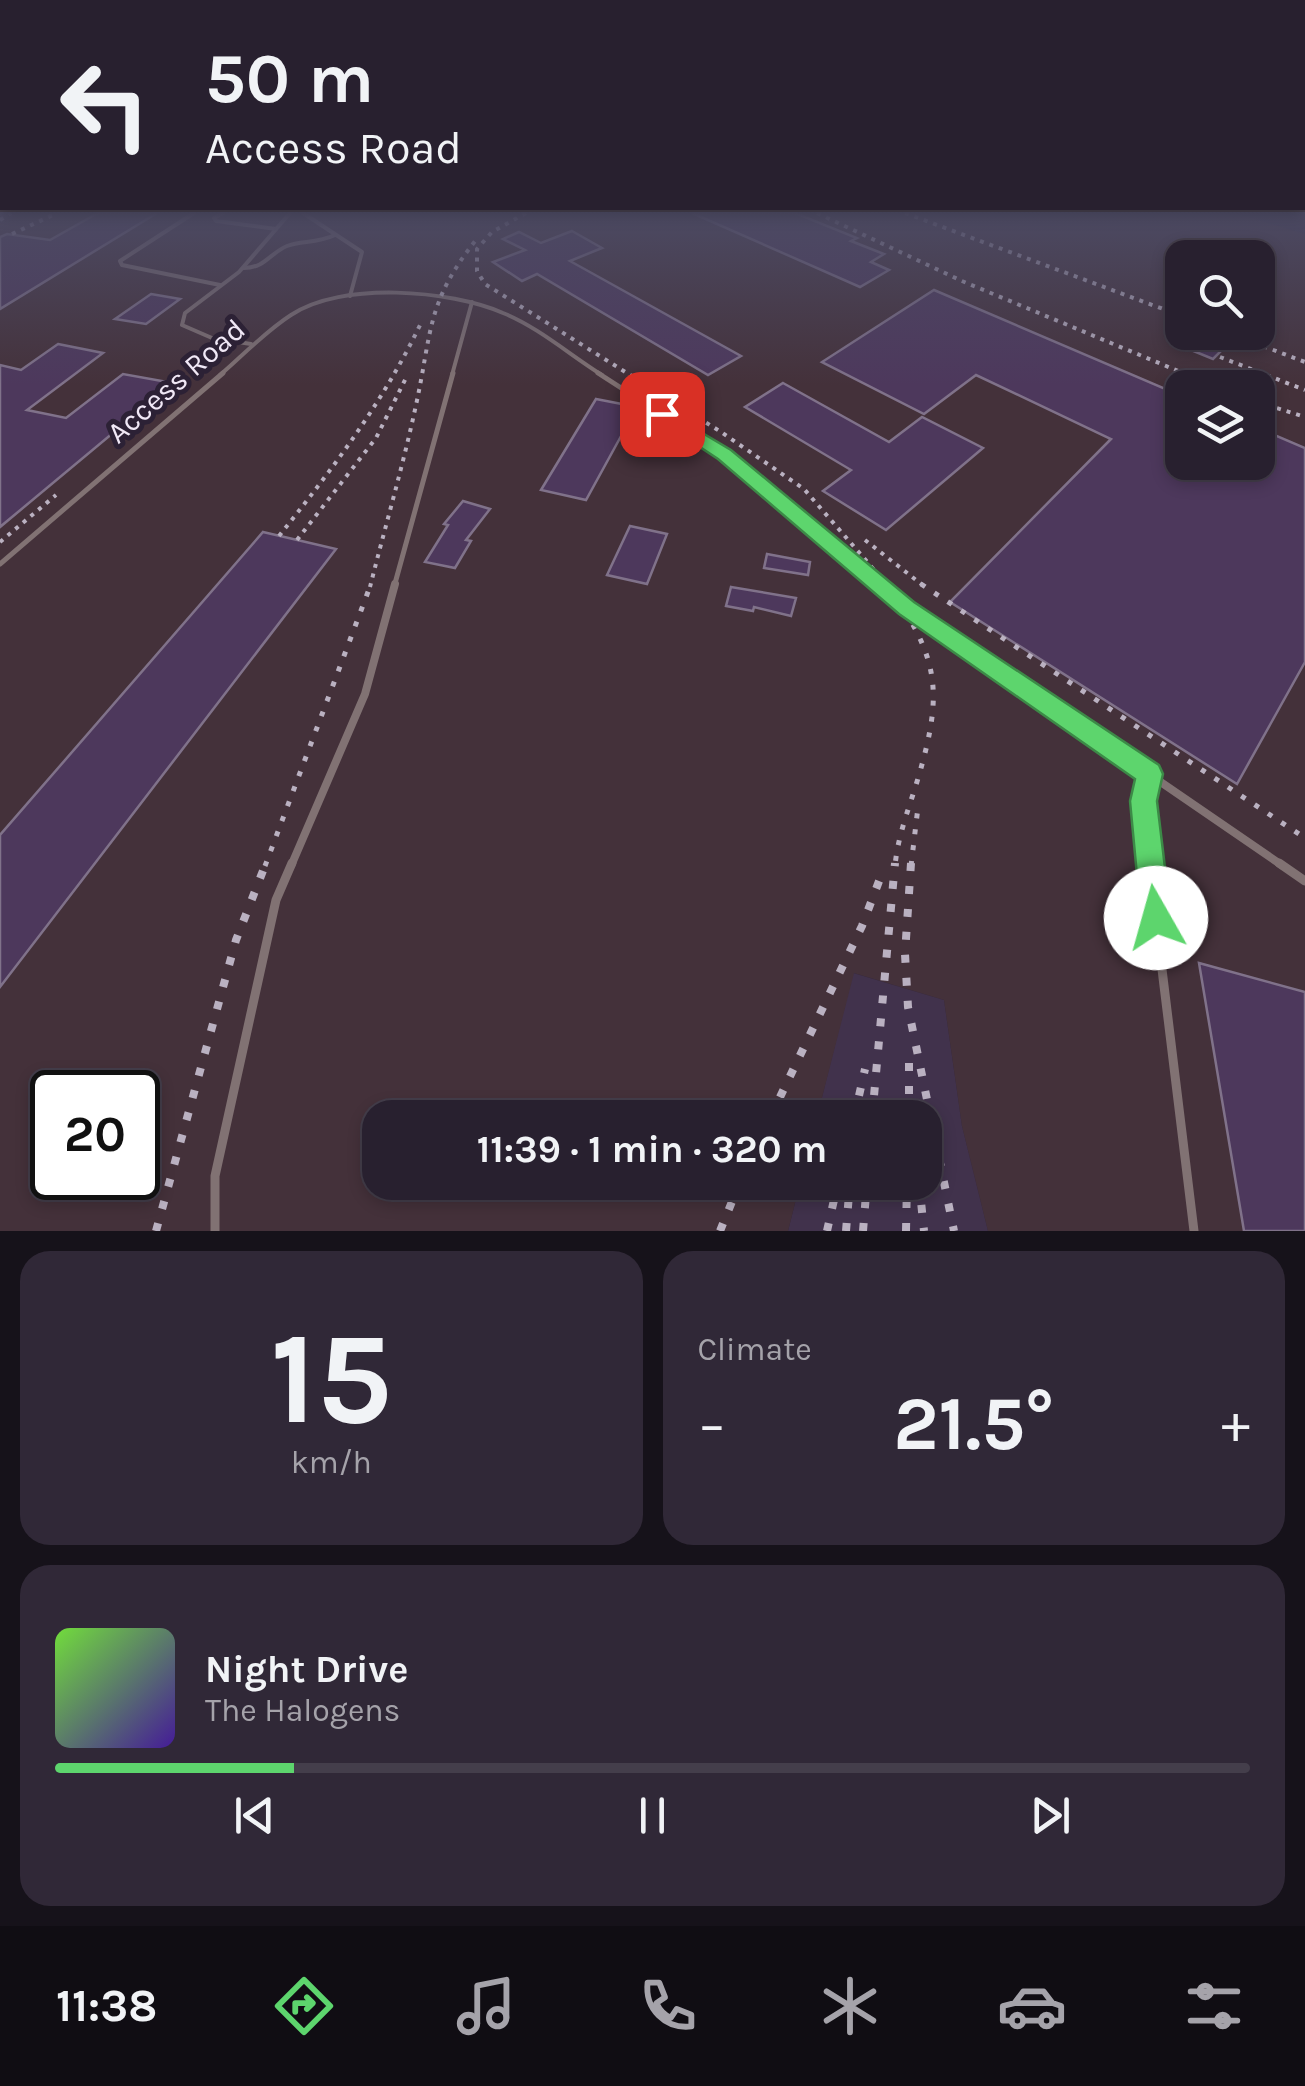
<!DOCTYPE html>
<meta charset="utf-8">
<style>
:root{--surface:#28202f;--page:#302837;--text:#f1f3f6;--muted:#a5a3aa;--line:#443e4b;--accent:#5dd56d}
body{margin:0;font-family:Karla,sans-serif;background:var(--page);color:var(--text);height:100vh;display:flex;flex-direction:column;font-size:38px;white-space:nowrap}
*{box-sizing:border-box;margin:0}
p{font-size:32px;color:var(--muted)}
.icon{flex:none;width:55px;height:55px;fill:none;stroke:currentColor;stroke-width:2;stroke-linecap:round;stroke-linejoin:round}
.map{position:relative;height:1231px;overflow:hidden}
.drawer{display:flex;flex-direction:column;gap:20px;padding:20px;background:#16121a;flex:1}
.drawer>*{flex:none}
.banner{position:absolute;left:0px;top:0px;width:1305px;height:210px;box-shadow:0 5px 15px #0003,0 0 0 2px var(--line);background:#28202f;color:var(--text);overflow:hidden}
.tools{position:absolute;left:1165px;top:240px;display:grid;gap:20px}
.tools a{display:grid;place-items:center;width:110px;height:110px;border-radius:20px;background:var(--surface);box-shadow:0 5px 15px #0003,0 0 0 2px var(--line);font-size:50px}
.speed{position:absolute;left:30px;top:1070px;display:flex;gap:20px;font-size:50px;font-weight:700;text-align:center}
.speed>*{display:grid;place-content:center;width:130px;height:130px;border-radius:50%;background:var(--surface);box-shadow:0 5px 15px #0003,0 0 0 2px var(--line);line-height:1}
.speed .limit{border:5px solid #111;border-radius:15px;background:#fff;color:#111}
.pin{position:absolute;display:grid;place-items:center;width:85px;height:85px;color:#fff;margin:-42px;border-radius:20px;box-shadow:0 5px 15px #0006}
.me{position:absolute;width:110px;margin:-55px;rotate:353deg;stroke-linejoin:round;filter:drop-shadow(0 0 8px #0008)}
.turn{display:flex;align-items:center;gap:35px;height:210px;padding:0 40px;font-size:45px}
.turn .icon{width:130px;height:130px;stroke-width:2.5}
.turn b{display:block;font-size:70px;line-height:85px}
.big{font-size:75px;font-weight:700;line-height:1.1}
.drawer .tile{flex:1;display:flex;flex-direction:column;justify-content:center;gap:15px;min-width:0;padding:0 35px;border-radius:30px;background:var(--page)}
.drawer .dial{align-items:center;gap:0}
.dial b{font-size:130px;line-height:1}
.song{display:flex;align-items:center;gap:30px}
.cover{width:120px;height:120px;border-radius:15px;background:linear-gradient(135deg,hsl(100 70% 55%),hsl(260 70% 35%))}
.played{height:10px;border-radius:5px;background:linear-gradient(90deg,var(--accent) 20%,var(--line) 20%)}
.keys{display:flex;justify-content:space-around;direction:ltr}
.heat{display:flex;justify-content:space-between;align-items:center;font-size:55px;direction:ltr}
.drawer .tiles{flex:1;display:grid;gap:20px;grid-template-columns:1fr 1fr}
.tile:last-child{grid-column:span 2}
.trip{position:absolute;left:362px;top:1100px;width:580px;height:100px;border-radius:30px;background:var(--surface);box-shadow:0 5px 15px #0003,0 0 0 2px var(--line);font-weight:700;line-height:100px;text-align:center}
.menu{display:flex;height:160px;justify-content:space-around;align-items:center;background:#100d13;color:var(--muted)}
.menu .icon{width:70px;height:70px}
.menu .current{color:var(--accent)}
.menu b{font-size:45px;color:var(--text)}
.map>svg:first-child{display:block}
.built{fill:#41324c}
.industrial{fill:#44313a;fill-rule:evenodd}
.building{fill:#4d385c;stroke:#80728a;stroke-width:2.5}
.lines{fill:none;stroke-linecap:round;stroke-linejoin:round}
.service-far3{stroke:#817273;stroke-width:4}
.service-far2{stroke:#817273;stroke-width:5}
.service-far1{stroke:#817273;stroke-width:8}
.service{stroke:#817273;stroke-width:9}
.rail-far2{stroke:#bab1c1;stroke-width:4;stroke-dasharray:4 6;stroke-linecap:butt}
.rail-far1{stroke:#bab1c1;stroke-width:5;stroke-dasharray:5 11;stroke-linecap:butt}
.rail{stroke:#bab1c1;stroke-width:8;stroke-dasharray:8 15;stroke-linecap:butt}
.route{fill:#5dd56d;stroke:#3c8a47;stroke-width:2.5}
.labels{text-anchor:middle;stroke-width:10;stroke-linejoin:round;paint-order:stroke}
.street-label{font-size:30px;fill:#f0e8f6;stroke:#2c2135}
</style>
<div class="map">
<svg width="1305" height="1231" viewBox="0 0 1305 1231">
<rect width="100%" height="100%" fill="#362a3f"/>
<path class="built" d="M853,973L944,1000L962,1126L988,1231H788L800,1183L925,1182V1118L817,1117Z"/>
<path class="industrial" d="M0,213H1234L1305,234V1231H988L962,1126L944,1000L854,973L817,1117L380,1118V1182L800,1183L788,1231H0ZM1182,258H1258V332H1182ZM1182,388H1258V462H1182ZM52,1092H138V1178H52Z"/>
<g class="building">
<path d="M98,213H157L0,309V237L7,234L50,240Z"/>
<path d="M692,213H795L857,238L851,241L884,254L871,262L889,270L860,287Z"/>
<path d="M572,231L602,248L570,261L741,356L708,375L537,274L522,281L493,262L525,250L503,239L519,232L541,243Z"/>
<path d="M934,290L1182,396V462H1258V428L1305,448V662L1237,784L950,602L1111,439L976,375L924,414L822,362Z"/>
<path d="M151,294L180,299L146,324L115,319Z"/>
<path d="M1179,332H1199L1228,344L1213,359L1169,341Z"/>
<path d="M58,344L103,353L27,410L66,418L123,374L173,383L0,527V365L21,370Z"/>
<path d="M783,383L889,442L922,417L983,448L886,530L823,491L851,470L745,407Z"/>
<path d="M596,399L637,407L586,500L541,490Z"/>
<path d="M463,501L490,509L466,540L471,541L455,568L425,562L448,525L444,524Z"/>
<path d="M630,526L667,534L647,584L607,575Z"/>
<path d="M263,532L336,549L0,987V835Z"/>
<path d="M767,554L810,562L808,575L764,568Z"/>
<path d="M731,587L796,598L791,616L754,607L753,611L726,606Z"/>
<path d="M1199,963L1305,992V1231H1244Z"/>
</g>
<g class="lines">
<g class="service-far3">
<path d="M194,213L120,261L122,265L220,285"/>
<path d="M223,213L214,218L216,221L276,229"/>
<path d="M303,213L362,252L350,296"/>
<path d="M244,268C265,268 270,253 287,246C301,240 316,244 335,235"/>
<path d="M251,344L212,338L182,325L185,313L239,272L290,213"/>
<path d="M220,375C243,355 266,331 291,315C342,281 450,290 503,313C538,327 570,355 602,375"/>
<path d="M452,375L472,302"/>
</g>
<g class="service-far2">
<path d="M598,373L725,455L882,587"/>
<path d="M0,564L223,373"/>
<path d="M394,587L453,373"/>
</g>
<g class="service-far1">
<path d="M879,584L907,608L1283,866"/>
<path d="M291,866L365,694L395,584"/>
<path d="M1149,866L1143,801L1150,774"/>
</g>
<g class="service">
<path d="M1149,863L1194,1231"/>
<path d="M1279,863L1305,881"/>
<path d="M215,1231V1176L276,900L292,863"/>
</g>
<g class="rail-far2">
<path d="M526,213L492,232L477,249V271L485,284L721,432L804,489L889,587"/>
<path d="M817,213L962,281L1219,388"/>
<path d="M905,213L1182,316"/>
<path d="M0,220L11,213"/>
<path d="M12,234L57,213"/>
<path d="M1226,332L1305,362"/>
<path d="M1220,357L1305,390"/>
<path d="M1258,402L1305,417"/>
<path d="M279,536C334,467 384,401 422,321"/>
<path d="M297,540L376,438L407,376"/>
<path d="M865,540L925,587"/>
<path d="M0,542L56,495"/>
<path d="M370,587C385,527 403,466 416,405C432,332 426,303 476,240"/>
</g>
<g class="rail-far1">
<path d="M887,584C938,657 944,689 919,775C910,806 898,834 895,866"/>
<path d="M921,584L1305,838"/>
<path d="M265,866L371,584"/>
<path d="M911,866L918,807"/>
</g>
<g class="rail">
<path d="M911,863L905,954L908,1007L954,1231"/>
<path d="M909,1063V1118"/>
<path d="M770,1118L862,926L884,868"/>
<path d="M854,1118L865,1069"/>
<path d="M872,1118L895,863"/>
<path d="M919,1182L924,1231"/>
<path d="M156,1231L236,940L266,863"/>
<path d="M720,1231L740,1182"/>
<path d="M827,1231L838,1182"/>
<path d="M846,1231L850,1182"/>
<path d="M863,1231L867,1182"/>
<path d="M906,1231L907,1182"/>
</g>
</g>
<linearGradient id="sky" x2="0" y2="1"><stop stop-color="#1e1723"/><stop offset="0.55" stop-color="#4c4a63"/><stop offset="1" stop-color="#4c4a63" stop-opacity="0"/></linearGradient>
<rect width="1305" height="385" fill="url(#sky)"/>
<path class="route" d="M662,409L731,450L914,602L1159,765L1163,774L1157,801L1171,918L1166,928L1156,933L1145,928L1141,918L1130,801L1135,779L899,614L718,459L656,418V411Z"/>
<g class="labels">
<g class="street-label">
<text transform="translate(176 381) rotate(-41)" y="10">Access Road</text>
</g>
</g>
</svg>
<div class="tools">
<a><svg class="icon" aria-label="search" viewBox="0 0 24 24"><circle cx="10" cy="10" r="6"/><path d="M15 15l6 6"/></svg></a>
<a><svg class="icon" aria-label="layers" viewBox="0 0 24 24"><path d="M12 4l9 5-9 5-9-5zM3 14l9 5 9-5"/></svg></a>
</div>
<div class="speed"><div class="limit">20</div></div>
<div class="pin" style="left:662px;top:414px;background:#d93025"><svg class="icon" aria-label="arrive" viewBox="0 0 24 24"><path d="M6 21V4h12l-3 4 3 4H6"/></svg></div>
<svg class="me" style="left:1156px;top:918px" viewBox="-20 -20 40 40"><circle r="19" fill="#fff"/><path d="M0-13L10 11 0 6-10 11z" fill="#5dd56d"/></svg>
<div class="trip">11:39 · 1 min · 320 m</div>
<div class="banner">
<div class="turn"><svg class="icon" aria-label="left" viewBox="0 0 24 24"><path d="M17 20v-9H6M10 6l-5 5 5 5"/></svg><div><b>50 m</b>Access Road</div></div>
</div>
</div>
<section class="drawer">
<div class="tiles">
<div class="tile dial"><b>15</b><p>km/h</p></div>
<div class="tile"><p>Climate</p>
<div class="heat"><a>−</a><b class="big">21.5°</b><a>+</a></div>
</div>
<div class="tile">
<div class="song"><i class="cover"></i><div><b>Night Drive</b><p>The Halogens</p></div></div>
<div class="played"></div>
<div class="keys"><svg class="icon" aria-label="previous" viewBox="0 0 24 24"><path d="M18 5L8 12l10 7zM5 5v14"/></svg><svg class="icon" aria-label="pause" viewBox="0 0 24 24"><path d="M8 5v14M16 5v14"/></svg><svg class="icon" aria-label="next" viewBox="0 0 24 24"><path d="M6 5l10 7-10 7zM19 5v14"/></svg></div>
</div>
</div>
</section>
<nav class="menu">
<b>11:38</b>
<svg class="icon current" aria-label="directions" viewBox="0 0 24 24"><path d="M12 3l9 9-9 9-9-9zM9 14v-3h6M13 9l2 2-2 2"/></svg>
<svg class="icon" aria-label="music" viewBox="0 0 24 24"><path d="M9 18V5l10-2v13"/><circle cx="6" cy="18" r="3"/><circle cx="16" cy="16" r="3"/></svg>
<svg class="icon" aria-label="phone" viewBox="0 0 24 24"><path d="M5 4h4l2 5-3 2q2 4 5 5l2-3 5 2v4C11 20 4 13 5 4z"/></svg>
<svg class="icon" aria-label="climate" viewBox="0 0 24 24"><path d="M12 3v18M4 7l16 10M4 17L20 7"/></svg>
<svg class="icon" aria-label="car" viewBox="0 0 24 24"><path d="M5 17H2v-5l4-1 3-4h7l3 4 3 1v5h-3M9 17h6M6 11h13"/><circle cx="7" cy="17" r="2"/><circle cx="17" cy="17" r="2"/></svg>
<svg class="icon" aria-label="filters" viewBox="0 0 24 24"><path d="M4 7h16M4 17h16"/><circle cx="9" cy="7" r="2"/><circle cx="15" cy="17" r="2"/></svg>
</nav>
